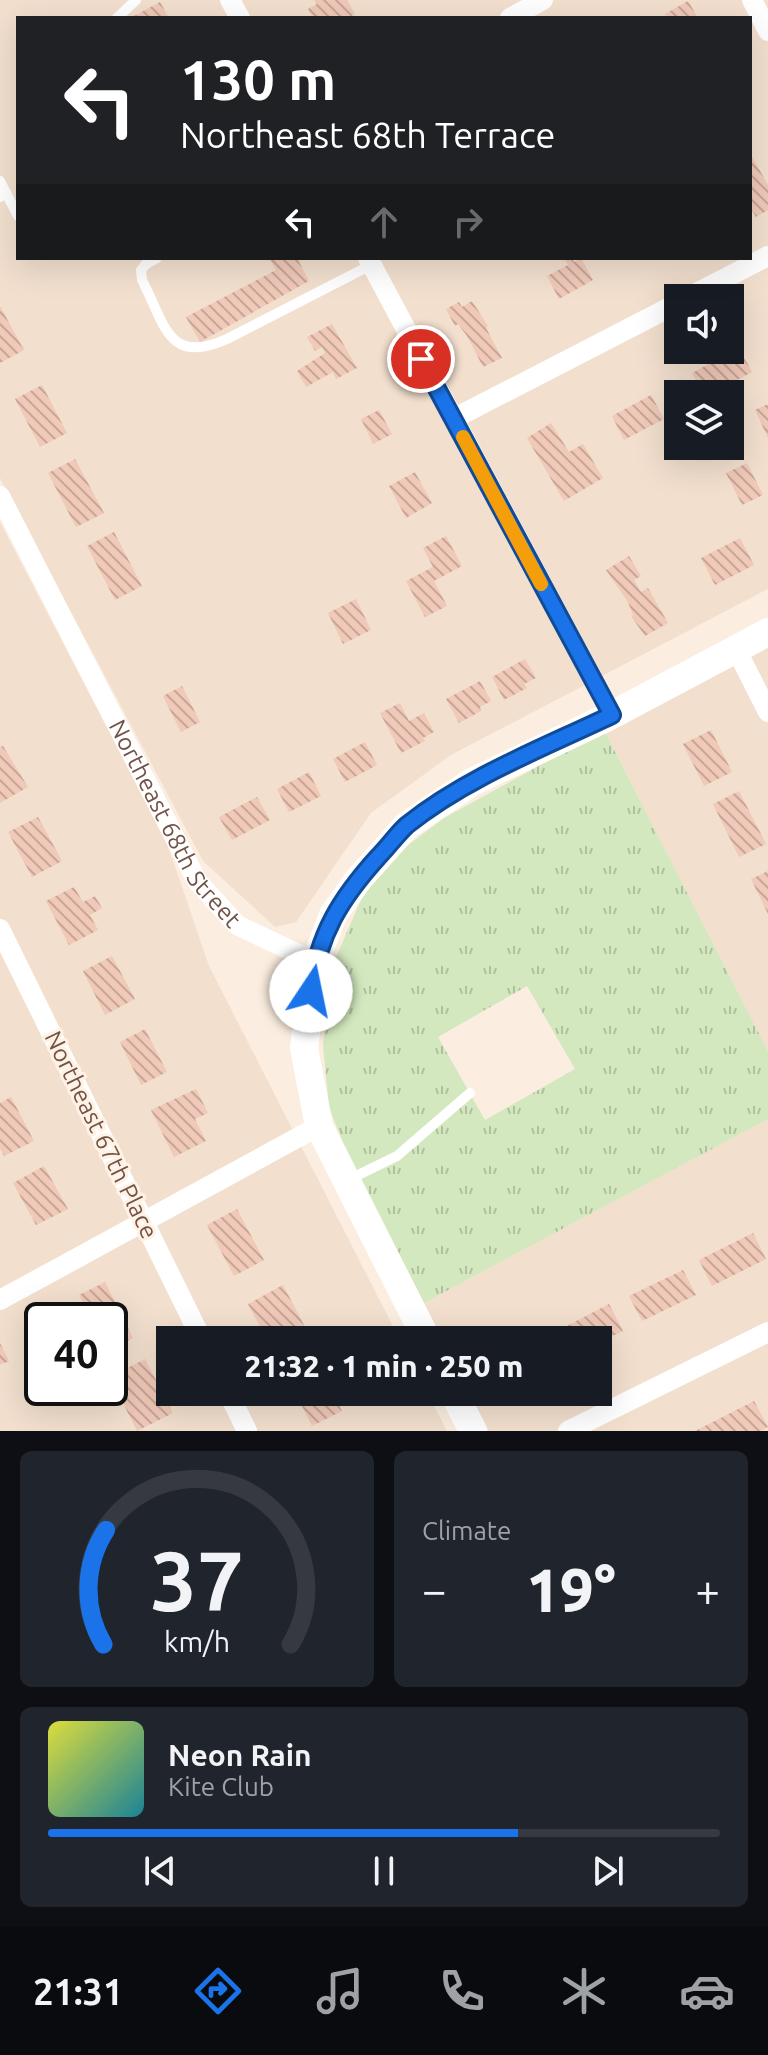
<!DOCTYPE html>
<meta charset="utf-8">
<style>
:root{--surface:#171b24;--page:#20242c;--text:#f1f3f6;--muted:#9ea1a6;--line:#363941;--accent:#1a73e8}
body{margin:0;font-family:Ubuntu,sans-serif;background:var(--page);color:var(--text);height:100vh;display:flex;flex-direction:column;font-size:30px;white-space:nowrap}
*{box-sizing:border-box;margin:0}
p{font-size:26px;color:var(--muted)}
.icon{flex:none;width:44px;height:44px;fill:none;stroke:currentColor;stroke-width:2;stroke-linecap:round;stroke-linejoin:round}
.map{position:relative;height:1431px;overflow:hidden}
.details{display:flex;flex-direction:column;gap:20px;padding:20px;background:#0d0f14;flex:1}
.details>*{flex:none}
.hud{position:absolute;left:16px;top:16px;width:736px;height:244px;border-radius:0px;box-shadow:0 8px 32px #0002;background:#202124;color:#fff;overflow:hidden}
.fabs{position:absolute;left:664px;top:284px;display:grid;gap:16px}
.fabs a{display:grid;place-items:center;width:80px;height:80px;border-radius:0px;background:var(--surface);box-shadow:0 8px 32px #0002;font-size:40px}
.speed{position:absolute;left:24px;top:1302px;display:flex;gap:16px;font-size:40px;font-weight:700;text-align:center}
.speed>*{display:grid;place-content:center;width:104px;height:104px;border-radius:50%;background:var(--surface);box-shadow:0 8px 32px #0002;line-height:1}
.speed .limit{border:4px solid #111;border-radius:12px;background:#fff;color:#111}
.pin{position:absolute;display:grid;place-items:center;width:68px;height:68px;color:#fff;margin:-34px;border:4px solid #fff;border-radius:50%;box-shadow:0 2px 8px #0007}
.me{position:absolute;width:88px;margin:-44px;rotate:11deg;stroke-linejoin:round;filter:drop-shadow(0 0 6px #0008)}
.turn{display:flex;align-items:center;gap:28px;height:168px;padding:0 32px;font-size:36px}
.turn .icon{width:104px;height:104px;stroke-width:2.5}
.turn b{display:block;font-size:56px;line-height:68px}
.lanes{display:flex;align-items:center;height:76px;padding:0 32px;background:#0003;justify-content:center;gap:40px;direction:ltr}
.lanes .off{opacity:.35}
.big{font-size:60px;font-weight:800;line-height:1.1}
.details .widget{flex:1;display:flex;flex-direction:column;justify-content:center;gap:12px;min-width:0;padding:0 28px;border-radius:12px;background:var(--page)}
.details .dial{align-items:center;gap:0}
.dial svg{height:208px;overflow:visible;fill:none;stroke:var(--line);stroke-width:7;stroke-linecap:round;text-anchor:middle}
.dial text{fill:var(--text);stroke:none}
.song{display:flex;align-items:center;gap:24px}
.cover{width:96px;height:96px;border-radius:12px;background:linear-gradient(135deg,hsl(60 70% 55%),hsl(190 70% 35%))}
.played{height:8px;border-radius:4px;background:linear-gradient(90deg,var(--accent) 70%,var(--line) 70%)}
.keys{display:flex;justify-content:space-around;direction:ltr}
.heat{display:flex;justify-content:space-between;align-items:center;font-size:44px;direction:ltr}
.details .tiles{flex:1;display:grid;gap:20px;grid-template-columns:1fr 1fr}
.widget:last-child{grid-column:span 2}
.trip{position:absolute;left:156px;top:1326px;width:456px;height:80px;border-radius:0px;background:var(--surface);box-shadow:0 8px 32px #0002;font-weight:800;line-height:80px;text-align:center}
.menu{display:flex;height:128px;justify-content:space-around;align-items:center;background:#090b0e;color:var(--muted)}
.menu .icon{width:56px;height:56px}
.menu .active{color:var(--accent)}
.menu b{font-size:36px;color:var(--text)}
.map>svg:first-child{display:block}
.residential{fill:#f2dfce;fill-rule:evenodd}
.grass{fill:url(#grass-tufts);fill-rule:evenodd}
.building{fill:url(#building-back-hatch)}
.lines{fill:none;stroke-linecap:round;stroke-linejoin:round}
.lane{stroke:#fff;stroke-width:10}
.street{stroke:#fff;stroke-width:20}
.secondary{stroke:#fff;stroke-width:28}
.route-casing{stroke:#114b97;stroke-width:20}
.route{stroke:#1a73e8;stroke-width:14}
.slow{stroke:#f59e0b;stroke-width:14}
.labels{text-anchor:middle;stroke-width:6;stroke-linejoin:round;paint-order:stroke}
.street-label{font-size:24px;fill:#715348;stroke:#fff2e5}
</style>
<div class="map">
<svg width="768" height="1431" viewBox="0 0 768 1431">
<defs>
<pattern id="grass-tufts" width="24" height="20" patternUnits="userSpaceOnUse" patternTransform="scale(2)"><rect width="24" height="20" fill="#d3e8bf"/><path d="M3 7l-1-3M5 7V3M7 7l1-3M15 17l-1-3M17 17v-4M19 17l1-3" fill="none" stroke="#b0bf9d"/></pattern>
<pattern id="building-back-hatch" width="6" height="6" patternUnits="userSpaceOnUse" patternTransform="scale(2)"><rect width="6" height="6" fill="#f0c9b8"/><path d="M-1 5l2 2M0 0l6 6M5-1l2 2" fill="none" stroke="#c7a698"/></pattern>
</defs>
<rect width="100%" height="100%" fill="#fbeee0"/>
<g class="residential">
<path d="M0,0H768V589L451,755L371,813L296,922L275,927L203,861L0,478ZM18,18H750V258H18ZM678,298H730V350H678ZM678,394H730V446H678Z"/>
<path d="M0,522L167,843L209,966L400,1340H170V1392H427L447,1431H0ZM42,1320H110V1388H42Z"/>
<path d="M768,644V1051L604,730Z"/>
<path d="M768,1119V1431H489L469,1392H598V1340H442L424,1303Z"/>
</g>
<path class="grass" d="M604,730L768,1051V1119L424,1303L351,1164L329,1107L323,1045L333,964L363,895L407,846L444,818ZM527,986L575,1069L485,1120L438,1037Z"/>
<g class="building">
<path d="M314,0H347L355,14L348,18H313L308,9L317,4Z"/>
<path d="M688,1L698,18H667L665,14Z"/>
<path d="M160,2L169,18H135L134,16Z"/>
<path d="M750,153L768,185V210L756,217L750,207Z"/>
<path d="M269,258H297L309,281L200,342L186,317L276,270Z"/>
<path d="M564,258H572L574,262L581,258L593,280L559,299L547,276L568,265Z"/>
<path d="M472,301L488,326L486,328L502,358L483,367L467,336L458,324L455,326L446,309L459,302L462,307Z"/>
<path d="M0,306L24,350L0,363Z"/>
<path d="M332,324L357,368L336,379L333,372L306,387L297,371L325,353L322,347L315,351L307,337Z"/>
<path d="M739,348L752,372L711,394H703L692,373Z"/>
<path d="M42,385L67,433L40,447L15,399Z"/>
<path d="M651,395L664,419L624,440L612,416Z"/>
<path d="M768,404V438L755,410Z"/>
<path d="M379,410L392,434L373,444L361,419Z"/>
<path d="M551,423L569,452L583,444L603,478L564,501L527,438Z"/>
<path d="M75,459L104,513L76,527L48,473Z"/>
<path d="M747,463L763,495L742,505L726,473Z"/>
<path d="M415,472L432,503L406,518L389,486Z"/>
<path d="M114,532L142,586L115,600L87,546Z"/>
<path d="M446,536L462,566L434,581L447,606L425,617L406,581L433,567L423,548Z"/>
<path d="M740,538L754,565L715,585L701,558Z"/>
<path d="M629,556L641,576L634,580L641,592L648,588L668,623L645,636L631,616L633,615L628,602L606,570Z"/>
<path d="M356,599L371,630L343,644L328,613Z"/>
<path d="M525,659L536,678L524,684L527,688L504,700L492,677Z"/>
<path d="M480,681L491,701L480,707L481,711L459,723L446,699Z"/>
<path d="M182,686L200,722L181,732L163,696Z"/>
<path d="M400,703L409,721L424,713L434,732L423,738L425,741L401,753L380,713Z"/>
<path d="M711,730L732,772L704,786L683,744Z"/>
<path d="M365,742L377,765L345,782L333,759Z"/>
<path d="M3,746L28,787L0,803V747Z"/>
<path d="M309,772L321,796L289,812L277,789Z"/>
<path d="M739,791L766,844L739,857L713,804Z"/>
<path d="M257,797L270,820L232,840L219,817Z"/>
<path d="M38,817L62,861L32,877L8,832Z"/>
<path d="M768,871V914L751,879Z"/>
<path d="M74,887L83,902L95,896L102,908L90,915L98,930L69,945L46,901Z"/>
<path d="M112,956L135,999L105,1015L83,971Z"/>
<path d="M145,1029L167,1072L141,1085L120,1042Z"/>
<path d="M196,1089L208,1113L195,1119L206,1141L174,1157L151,1110Z"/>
<path d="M11,1097L34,1141L4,1156L0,1148V1103Z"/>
<path d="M44,1166L68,1209L36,1225L13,1183Z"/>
<path d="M237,1209L264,1260L234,1276L207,1225Z"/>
<path d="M753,1233L766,1259L712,1286L699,1260Z"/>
<path d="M683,1270L696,1295L642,1321L629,1296Z"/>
<path d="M105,1282L133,1338L110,1350V1320H92L79,1295Z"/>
<path d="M283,1285L305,1327L280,1340H267L248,1304Z"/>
<path d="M609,1304L623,1331L598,1343V1340H559L555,1332Z"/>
<path d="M0,1343L9,1361L0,1365Z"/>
<path d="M145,1359L173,1413L137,1431L110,1377Z"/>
<path d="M295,1392H332L342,1411L312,1426Z"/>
<path d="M754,1401L768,1427L760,1431H695Z"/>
</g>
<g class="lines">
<g class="lane">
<path d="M117,18L136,0"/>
<path d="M0,181L6,193L0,197"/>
<path d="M6,193L18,216"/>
<path d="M157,258L146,264L141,270L142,280C165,324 168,366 227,339L371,265"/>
<path d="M348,1180L397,1156L470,1093"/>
</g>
<g class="street">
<path d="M230,0L240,18"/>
<path d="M752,0L768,31"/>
<path d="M510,18L543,0"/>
<path d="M368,258L612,715"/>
<path d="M687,298L768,256"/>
<path d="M453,419L678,303"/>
<path id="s1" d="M0,496L197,881L237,925L315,962"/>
<path d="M736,649L768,712"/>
<path d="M0,929L202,1340"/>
<path d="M0,1300L319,1126"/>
<path d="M228,1392L247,1431"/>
<path d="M568,1431L768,1332"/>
</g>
<g class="secondary">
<path d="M427,1340L319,1126L304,1048L315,962L333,915L358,880L406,826L472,782L612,715L768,632"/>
<path d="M453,1392L473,1431"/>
</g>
</g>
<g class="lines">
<defs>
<path id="route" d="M311,991C318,934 341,898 378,857C388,847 397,834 407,825C467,777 543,748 612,715L421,359"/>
</defs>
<use href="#route" class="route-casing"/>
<use href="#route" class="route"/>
<path class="slow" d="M463,437L541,584"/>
</g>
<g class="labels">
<g class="street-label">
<text dy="8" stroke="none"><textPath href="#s1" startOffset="372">Northeast 68th Street</textPath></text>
<text transform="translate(101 1135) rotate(64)" y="8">Northeast 67th Place</text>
</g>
</g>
</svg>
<div class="fabs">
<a><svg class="icon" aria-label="sound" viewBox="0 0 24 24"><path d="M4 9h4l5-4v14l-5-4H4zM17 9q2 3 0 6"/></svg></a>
<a><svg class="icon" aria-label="layers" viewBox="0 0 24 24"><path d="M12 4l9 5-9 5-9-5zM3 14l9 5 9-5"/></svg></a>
</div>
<div class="speed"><div class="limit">40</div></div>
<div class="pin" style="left:421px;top:359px;background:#d93025"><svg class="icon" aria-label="arrive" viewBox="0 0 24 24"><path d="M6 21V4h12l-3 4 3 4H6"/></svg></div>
<svg class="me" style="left:311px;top:991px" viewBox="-20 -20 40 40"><circle r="19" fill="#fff"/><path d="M0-13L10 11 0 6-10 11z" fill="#1a73e8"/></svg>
<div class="trip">21:32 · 1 min · 250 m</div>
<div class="hud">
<div class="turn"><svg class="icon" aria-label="left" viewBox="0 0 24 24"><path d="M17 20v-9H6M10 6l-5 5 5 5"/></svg><div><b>130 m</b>Northeast 68th Terrace</div></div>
<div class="lanes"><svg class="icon" aria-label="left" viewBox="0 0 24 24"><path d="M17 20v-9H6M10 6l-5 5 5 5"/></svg><svg class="icon off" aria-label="ahead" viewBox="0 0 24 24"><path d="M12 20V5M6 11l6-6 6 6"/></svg><svg class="icon off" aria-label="right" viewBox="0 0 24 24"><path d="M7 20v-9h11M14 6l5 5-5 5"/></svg></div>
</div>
</div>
<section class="details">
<div class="tiles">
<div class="widget dial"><svg viewBox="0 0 100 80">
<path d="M14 69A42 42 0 1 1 86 69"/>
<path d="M14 69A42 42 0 0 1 15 25" stroke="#1a73e8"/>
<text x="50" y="56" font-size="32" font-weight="700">37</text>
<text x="50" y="72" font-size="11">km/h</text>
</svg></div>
<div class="widget"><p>Climate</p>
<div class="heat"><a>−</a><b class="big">19°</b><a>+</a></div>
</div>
<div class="widget">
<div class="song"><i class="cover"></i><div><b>Neon Rain</b><p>Kite Club</p></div></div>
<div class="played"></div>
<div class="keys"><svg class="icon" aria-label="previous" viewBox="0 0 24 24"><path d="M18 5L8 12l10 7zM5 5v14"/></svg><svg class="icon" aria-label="pause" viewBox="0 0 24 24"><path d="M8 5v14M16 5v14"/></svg><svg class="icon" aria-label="next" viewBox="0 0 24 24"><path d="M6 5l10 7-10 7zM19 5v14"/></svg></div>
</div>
</div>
</section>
<nav class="menu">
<b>21:31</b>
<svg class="icon active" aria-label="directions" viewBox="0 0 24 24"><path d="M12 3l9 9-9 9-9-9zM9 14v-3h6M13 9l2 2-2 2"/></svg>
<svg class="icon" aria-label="music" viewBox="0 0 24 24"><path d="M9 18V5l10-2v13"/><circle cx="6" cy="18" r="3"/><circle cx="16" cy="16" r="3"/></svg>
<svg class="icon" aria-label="phone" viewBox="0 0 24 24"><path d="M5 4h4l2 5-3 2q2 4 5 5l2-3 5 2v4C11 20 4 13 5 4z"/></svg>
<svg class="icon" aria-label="climate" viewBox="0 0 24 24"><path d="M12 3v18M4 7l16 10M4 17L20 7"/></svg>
<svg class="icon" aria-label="car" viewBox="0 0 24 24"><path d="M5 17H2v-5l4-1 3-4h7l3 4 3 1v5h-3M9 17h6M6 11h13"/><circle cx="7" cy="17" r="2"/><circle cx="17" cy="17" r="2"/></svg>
</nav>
